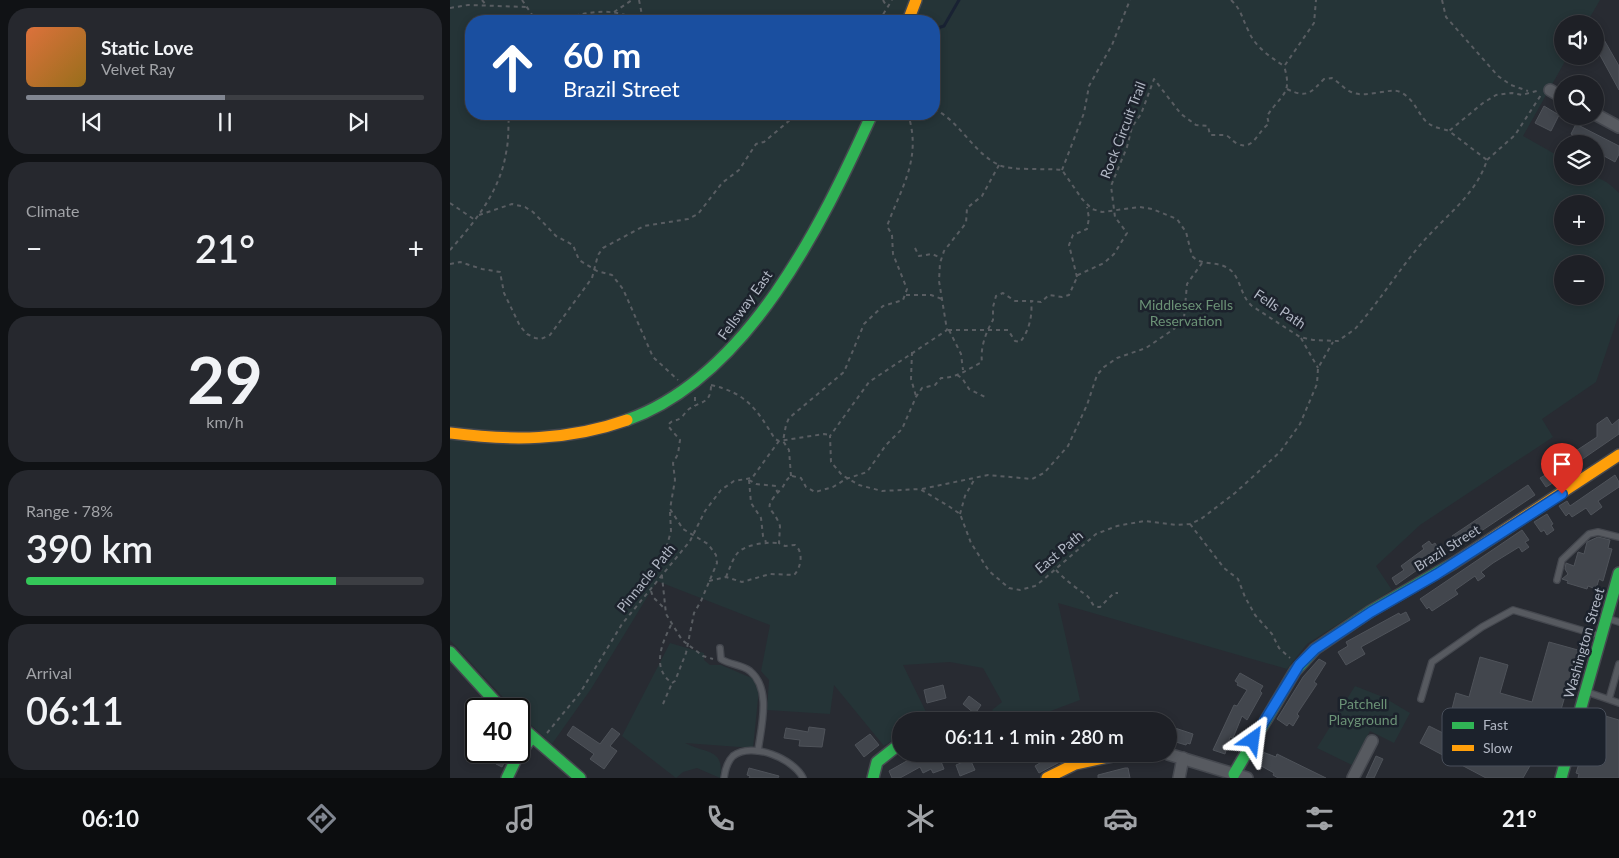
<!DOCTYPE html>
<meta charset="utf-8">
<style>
:root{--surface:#1e2026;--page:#26282e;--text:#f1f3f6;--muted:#a1a3a7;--line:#3c3e43;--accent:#818691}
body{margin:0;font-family:Lato,sans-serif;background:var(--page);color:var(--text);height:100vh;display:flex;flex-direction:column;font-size:19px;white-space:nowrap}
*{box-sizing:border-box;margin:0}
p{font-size:16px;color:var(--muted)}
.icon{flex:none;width:28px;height:28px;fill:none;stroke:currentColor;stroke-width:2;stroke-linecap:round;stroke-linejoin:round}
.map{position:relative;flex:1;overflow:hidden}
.sheet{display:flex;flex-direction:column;gap:8px;padding:8px;background:#101215;width:450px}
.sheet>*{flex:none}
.top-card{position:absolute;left:15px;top:15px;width:475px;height:105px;border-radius:20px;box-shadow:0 2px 8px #0003,0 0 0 1px var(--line);background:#1a4fa0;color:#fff;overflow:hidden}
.fabs{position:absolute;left:1104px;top:15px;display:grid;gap:10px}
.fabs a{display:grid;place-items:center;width:50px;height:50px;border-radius:50%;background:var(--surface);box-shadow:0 2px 8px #0003,0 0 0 1px var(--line);font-size:25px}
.speed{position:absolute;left:15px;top:698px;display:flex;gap:10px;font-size:25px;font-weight:700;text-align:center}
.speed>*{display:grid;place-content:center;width:65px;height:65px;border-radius:50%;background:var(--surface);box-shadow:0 2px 8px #0003,0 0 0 1px var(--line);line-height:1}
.speed .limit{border:2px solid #111;border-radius:8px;background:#fff;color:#111}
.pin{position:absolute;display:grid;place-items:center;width:42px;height:42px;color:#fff;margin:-51px -21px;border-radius:50% 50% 50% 0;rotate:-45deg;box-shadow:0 0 5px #0007}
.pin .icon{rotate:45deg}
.me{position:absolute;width:55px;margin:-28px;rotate:31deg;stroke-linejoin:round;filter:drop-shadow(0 0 4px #0008)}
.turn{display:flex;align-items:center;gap:18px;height:105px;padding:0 15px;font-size:22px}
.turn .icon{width:65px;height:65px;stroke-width:2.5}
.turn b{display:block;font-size:35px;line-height:42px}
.big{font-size:38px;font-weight:600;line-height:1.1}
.sheet .tile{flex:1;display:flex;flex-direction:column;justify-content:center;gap:8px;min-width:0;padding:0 18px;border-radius:20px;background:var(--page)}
.sheet .dial{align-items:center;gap:0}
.dial b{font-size:65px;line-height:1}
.song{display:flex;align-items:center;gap:15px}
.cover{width:60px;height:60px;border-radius:8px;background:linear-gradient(135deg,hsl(20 70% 55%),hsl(40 70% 35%))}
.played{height:5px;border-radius:2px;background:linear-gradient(90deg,var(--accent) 50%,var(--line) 50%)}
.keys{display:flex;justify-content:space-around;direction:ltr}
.heat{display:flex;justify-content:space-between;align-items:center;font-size:28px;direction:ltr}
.charge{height:8px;border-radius:4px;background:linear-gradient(90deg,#34c759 78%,var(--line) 0)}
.trip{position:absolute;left:442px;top:712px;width:285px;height:50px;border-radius:25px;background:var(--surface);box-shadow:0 2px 8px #0003,0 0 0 1px var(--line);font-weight:600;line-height:50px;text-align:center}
.dock{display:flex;height:80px;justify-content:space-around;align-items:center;background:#0c0d0f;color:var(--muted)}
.dock .icon{width:35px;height:35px}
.dock .current{color:var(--accent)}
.dock b{font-size:22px;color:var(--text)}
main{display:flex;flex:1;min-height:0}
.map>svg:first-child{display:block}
.green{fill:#253437;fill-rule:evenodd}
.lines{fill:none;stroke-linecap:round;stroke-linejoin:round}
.stream{stroke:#192233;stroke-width:3}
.building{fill:#42464d;stroke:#4f535a}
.lane-casing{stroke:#45484f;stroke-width:8}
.street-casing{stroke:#45484f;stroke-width:14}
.fast-casing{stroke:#45484f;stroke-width:14}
.slow-casing{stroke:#45484f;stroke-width:14}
.path{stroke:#595d62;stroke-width:2;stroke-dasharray:4 4;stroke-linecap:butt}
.lane{stroke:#575a60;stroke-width:5.5}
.street{stroke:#575a60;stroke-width:11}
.fast{stroke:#30b455;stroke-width:11}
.slow{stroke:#ff9f0a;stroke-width:11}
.route-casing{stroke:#114b97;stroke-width:12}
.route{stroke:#1a73e8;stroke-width:9}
.labels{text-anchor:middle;stroke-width:5;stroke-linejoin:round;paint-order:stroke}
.street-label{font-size:14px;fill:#b1b7c4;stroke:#1c222c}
.park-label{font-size:14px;fill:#6b9276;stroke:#1c222c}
.key{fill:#1c222c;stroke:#494f5a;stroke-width:1}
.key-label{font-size:14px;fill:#b1b7c4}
</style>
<main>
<section class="sheet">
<div class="tile">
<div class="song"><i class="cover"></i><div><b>Static Love</b><p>Velvet Ray</p></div></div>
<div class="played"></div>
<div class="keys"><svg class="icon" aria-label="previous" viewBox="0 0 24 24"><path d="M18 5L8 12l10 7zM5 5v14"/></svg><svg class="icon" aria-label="pause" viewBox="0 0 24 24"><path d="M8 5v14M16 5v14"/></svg><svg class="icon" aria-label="next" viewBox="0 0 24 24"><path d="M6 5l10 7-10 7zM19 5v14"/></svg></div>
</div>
<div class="tile"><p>Climate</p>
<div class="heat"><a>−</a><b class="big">21°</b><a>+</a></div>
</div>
<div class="tile dial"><b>29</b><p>km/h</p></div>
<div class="tile"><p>Range · 78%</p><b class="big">390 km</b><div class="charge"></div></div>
<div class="tile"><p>Arrival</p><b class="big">06:11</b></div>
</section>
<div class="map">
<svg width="1169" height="778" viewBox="0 0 1169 778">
<rect width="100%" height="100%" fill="#282b32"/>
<g class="green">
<path d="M0,0H1150L1136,24H1112V56H1118L1073,136L1112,158V176C1138,176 1150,173 1169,193V314L1146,382L1092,419L1103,437L970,525L926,566L942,590L857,644L837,669L608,603L630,700L574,721H552L542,710L552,702L533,668L500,662L453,665L479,718L474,721H451V735L434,746L384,685L380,714L317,710L319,680L311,671L320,625L207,581L141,689L102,744L69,714V709L62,707L0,640ZM21,21H484V114H21ZM1112,204H1145V236H1112ZM1112,264H1145V296H1112Z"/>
<path d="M220,643L254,653V660L260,665H271L304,679L309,689L303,748L235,743C256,754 275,748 270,778L247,768L233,772L226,778L172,736Z"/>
<path d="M905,686L933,697L960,713L944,743L920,731L902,765L867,748Z"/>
</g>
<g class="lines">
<path class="stream" d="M484,29L494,26L509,0"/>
</g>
<g class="building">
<path d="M1145,24L1169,66V90L1145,46Z"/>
<path d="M1094,106L1109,115L1101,131L1085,123Z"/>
<path d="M1126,124L1169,146V154L1165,162L1145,151V144H1138L1121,134Z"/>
<path d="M1157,417L1162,425L1169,419V434L1118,469L1121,472L1096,487L1090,478L1099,473L1097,470L1147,437V424Z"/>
<path d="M1165,475L1169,482V487L1148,501L1152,507L1141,515L1136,508L1122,517L1119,513L1116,516L1109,506L1117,501L1120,506Z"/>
<path d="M1078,485L1085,495L1009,546L1002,536Z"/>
<path d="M1097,514L1103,524L1101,525L1104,530L1097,535L1094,530L1091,532L1084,522Z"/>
<path d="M1072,530L1079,540L1075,542L1079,547L1072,552L1069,547L1043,563L1031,572L1035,576L1028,581L1025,576L1022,578L1005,590L1008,594L982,611L979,607L977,609L970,599Z"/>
<path d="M1148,537L1160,540L1158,548L1162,549L1153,581L1149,579L1146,589L1138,586L1137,589L1117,583L1118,581L1112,579L1118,574L1115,569L1116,563L1124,566L1128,552L1134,554L1137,542Z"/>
<path d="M979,541L982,545L985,543L991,553L946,585L942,578L954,570L951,566L974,549L972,546Z"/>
<path d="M956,612L960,620L911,647L915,654L896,665L888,652L898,646L896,642L949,613L950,615Z"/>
<path d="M1099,642L1128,650L1103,738L1002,709L1006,693L1019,697L1030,657L1058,665L1050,693L1082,702Z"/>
<path d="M869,659L876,663L864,682L867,684L847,714L849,716L843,726L839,723L837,726L827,719L853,677Z"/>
<path d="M790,673L813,686L810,691L812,693L797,720L792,716L783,738L780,737L775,754L763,750L784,705L787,706L797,690L787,685L788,683L785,681Z"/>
<path d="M493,685L496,698L477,703L474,690Z"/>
<path d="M519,696L531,705L525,714L513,704Z"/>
<path d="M1145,713L1169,720V778H1128L1129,774L1126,773Z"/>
<path d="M123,726L150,744L162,728L170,734L160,746L167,751L154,769L140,759L144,754L117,735Z"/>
<path d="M719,726L743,734L740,744L737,743L736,745L719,740Z"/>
<path d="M979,726L997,735L1000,729L1014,737L1016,733L1057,756L1059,752L1081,764L1073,778H1036L970,743Z"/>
<path d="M359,727L375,729L372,747L349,746L350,740L334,738L336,728L358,732Z"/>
<path d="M420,734L429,745L414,757L405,745Z"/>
<path d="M39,751H53L57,757L52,767L46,764Z"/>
<path d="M810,751L826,757L827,754L876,778H828L823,775L824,773L804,762Z"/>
<path d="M476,754H488L494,769L483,773L481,769L473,773L470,767L450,778H442L439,771L462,758V759Z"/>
<path d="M596,754H625L589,773L585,766L593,761L591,757Z"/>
<path d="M926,756L933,759L924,778H916Z"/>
<path d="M520,759L525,770L510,776L506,765Z"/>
<path d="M299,768L329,776L328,778H299L300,776L297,775Z"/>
<path d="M675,768H678L680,778H648V775Z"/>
</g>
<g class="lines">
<defs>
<g id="lane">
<path d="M1107,580L1112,560L1139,534L1148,532L1169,537"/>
<path d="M1156,618L1169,622"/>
<path d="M270,648L271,659C280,665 291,664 300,671C322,689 311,727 308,751"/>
<path d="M1137,692L1169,703"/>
<path d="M971,699L982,662L1032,627L1063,610L1151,636"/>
<path d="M1159,699L1169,664"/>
<path d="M274,778C275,770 277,762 283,756C302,741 344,759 353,778"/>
</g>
<g id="street">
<path d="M1100,90L1112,97"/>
<path d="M1145,114L1169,127"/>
<path d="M718,754L797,778"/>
<path d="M729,778L733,758"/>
<path d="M903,778L922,741"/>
</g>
<g id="fast">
<path d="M177,420C298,377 372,224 422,114"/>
<path d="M0,652L52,709"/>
<path d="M69,725L130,778"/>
<path d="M784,774L845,671L865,649L921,611L1004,563"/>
<path d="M57,778L67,757L82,737"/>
<path d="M423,778L427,762L451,743"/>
<path d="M1111,778L1169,573"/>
</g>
<g id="slow">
<path d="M458,21L466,0"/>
<path d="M0,433C61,441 118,441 177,420"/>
<path d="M1004,563L1169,455"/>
<path d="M597,778L625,764L672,754"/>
</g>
</defs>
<use href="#lane" class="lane-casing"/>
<use href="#street" class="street-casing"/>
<use href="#fast" class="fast-casing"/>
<use href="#slow" class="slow-casing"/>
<g class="path">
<path d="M32,0L37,6"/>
<path d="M72,0L85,19"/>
<path d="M189,0L192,15L196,21"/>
<path d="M433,0L437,7"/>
<path d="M781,0C791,9 792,18 798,30C805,47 819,56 834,66"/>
<path d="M992,0L996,17L1048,76L1061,85L1078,91"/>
<path d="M0,8L18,5L77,7"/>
<path d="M164,12L182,0"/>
<path d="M85,19C126,22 148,0 190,21"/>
<path d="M429,21L442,0"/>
<path d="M835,65L864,23L866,0"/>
<path d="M837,89C858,99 861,92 874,79L882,78C889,82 894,89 901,92C916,99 940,87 950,92C967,100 968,118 981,125C986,128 994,129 999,131"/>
<path d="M484,109C510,121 523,153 549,165C562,171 595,168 612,170L632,199L642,209L652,212L690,207L702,209L727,219L736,232L742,256C753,267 767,260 779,269C791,277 790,296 802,306L850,337L863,340L888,341L905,329C929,302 948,271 971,244C995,216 1026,195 1037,160L999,131L1033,103L1046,95L1062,93L1072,95L1090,90"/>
<path d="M1037,160L1065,135L1091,95"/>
<path d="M549,165L532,196L517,208L516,223L494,251L490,263L489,281L497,330L419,382L380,436L381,462L392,475L409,485L432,491L470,489L500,507L510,514L521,543L539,571L559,588L570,590L585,586L593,580L646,534L667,526L694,521L727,525L740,524L751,519L785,493L830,452L850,424L867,384L868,368L883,342"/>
<path d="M612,170L634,113L639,86L662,45L680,0"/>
<path d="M0,203L25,220"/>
<path d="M29,215L62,204L75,207L83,212L106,236L123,245L129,260L147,271L162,275L173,289L203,357L228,380"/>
<path d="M465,248L469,256L482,254L491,258"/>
<path d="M0,250C25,222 50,191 56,153C59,140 58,127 59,114"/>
<path d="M0,264L10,262L32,269L50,272L54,293L70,326L77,334L85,338L91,339L100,335L142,278L148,255L153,248L194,226L238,219L248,214L272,183L289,170L306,144L314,142L347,114"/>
<path d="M627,277L619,245L623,235L637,229L639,218L637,207"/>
<path d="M456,295H481L492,299"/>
<path d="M498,330H558L565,341L570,342C579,332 583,314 581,301L591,302L599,295L612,297L619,295L628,275L654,263L664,254L677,233L665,217L661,186L677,147L682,127L691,114L704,79L731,114L746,125L758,126L760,135H776C781,138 783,142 788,144C804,151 808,130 819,124L817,116C831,94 843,95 834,66"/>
<path d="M499,330L511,354L513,370"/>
<path d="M851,338L868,368"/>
<path d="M462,352L461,379L466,396"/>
<path d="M507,375L512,378L519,389L535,397"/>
<path d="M261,385C297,393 307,410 325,439L329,441L374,434L379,435"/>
<path d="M245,397V406"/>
<path d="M341,476L339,450L333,441L336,425L339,418L394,372L414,324L433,306L453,300L457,289L443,254L442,235L437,226C452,186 472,158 458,114"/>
<path d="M342,476L351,478L356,487L365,492L383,487L396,479L417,472L436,445L452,429L466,397L472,388L485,385L491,378C507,378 518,369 532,362C530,348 536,332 543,320V307L546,296L553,293L565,301H581"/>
<path d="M299,480L301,503L311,518L313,536L316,542"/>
<path d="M299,480L306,484L326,486L327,492"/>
<path d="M472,489L538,475L582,479L594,473L618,446L637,405L647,375L654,367L667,358L696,348L724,329L734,318L737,284L752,263"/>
<path d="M220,512L221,531L211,567L216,614L232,640L253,656L263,659"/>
<path d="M510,514L515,496L524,480"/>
<path d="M740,524L774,568L788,579L795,597L805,615L822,634L829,648L840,658"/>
<path d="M606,570C614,579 626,588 636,595C643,600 640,607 650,607L664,593H668"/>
<path d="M276,577C279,570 282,561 286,555C293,544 317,542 328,543"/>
<path d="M259,581L276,577L292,582L320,574L344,575C351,568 354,552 345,545L335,546L329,543L330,526C323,505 310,512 331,489C335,485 335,480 340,477"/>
<path d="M201,591L203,597L214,608"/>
<path d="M221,625C212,643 201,668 222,683L225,681L236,653L244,613L251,601L267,563L266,555L258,544L233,529L220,509L225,480L223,463L228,454L230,440L218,426C221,419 225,422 231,418C234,415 236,411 239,409C251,401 261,404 261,385"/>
<path d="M213,704L222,683"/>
<path d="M97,733L130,693L172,624L240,541L255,511L271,490L284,481L302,478L329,441"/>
</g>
<use href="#lane" class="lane"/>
<use href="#street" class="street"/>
<use href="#fast" class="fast"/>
<use href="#slow" class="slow"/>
</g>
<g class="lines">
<defs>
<path id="route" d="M803,740L849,665L865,649L921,612L987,574L1112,494"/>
</defs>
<use href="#route" class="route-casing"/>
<use href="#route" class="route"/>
</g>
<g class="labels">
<g class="street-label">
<text transform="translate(673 130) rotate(-69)" y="5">Rock Circuit Trail</text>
<text transform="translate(295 305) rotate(-54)" y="5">Fellsway East</text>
<text transform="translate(830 309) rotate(34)" y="5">Fells Path</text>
<text transform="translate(997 548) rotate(-32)" y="5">Brazil Street</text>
<text transform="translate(609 552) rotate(-40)" y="5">East Path</text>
<text transform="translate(196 578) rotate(-51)" y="5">Pinnacle Path</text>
<text transform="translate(1134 643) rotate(-74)" y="5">Washington Street</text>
</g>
<g class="park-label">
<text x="736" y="310">Middlesex Fells<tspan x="736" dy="16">Reservation</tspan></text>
<text x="913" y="709">Patchell<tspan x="913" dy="16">Playground</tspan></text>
</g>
</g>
<rect x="992" y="708" width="164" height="58" rx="8" class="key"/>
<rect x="1002" y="722" width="22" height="7" fill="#30b455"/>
<rect x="1002" y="745" width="22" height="6" fill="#ff9f0a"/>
<g class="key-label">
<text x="1033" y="730">Fast</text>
<text x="1033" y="753">Slow</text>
</g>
</svg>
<div class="fabs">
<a><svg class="icon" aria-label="sound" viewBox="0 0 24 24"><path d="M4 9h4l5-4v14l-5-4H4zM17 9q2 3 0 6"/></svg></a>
<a><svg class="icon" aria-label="search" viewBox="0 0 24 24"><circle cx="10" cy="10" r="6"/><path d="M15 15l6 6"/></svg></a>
<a><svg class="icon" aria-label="layers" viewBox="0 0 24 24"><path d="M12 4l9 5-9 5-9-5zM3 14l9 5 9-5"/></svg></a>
<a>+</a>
<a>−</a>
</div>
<div class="speed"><div class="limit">40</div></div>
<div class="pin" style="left:1112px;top:494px;background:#d93025"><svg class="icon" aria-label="arrive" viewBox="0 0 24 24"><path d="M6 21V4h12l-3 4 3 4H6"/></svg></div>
<svg class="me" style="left:803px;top:740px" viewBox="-20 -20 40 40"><path d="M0-17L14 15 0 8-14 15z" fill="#1a73e8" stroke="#fff" stroke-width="4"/></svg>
<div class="trip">06:11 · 1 min · 280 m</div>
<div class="top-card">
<div class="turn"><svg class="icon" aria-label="ahead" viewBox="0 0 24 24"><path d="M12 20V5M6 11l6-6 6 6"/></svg><div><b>60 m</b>Brazil Street</div></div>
</div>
</div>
</main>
<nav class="dock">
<b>06:10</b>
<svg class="icon current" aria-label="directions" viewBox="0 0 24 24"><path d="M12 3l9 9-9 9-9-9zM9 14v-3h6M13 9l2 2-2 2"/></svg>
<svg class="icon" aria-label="music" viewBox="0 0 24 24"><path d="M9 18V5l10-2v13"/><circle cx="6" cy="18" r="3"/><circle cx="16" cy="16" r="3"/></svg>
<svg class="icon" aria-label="phone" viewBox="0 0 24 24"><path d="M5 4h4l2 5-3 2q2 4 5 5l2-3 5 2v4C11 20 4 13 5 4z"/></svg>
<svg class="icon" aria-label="climate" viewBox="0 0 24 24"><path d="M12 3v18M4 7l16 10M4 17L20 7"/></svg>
<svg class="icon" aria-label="car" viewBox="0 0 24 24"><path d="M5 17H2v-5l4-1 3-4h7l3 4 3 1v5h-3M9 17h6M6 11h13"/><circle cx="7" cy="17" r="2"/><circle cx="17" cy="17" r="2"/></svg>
<svg class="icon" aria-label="filters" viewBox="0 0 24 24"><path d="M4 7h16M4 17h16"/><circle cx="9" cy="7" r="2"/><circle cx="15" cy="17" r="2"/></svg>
<b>21°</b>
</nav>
